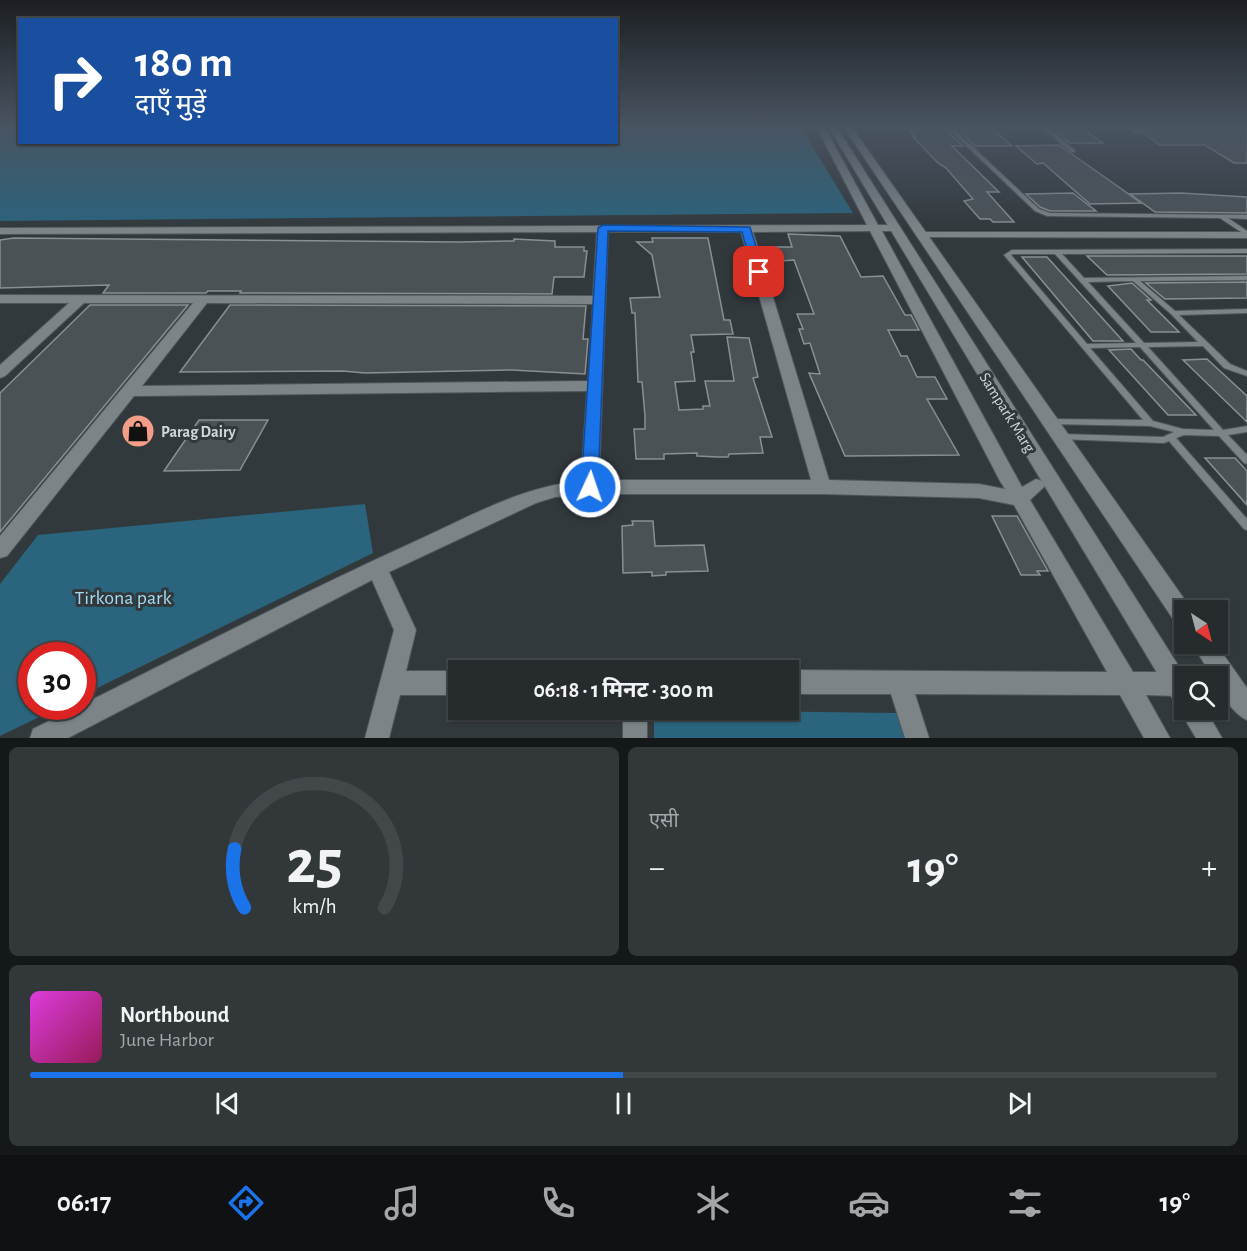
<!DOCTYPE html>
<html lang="hi">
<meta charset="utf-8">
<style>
:root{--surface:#262b2e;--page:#32373a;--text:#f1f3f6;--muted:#a4a7aa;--line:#42474a;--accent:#1a73e8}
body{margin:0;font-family:"Alegreya Sans","Noto Sans Devanagari",sans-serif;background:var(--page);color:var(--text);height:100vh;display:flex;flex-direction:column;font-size:22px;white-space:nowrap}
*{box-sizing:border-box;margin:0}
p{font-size:20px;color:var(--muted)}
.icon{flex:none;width:33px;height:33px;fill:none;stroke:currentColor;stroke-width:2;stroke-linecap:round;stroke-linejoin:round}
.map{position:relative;height:738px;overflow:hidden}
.drawer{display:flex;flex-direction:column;gap:9px;padding:9px;background:#151819;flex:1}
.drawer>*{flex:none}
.top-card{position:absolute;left:18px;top:18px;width:600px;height:126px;border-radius:0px;box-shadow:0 2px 4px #0004,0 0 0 2px var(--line);background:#1a4fa0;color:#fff;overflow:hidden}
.needle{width:39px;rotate:144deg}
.buttons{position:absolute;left:1174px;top:600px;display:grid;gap:12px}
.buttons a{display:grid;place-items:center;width:54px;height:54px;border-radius:0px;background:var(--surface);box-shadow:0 2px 4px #0004,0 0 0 2px var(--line);font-size:30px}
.speed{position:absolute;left:18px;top:642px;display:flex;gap:12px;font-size:30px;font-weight:700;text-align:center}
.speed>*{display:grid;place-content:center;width:78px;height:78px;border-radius:50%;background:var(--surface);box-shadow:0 2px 4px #0004,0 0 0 2px var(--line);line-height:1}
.speed .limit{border:9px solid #d22;background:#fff;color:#111}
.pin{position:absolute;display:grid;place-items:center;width:51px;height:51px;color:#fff;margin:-26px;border-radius:12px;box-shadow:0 3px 9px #0006}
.me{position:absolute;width:66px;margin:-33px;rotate:3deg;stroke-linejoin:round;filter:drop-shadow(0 0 4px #0008)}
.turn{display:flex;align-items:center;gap:21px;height:126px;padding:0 18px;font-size:27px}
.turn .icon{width:78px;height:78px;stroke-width:2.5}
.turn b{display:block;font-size:42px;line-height:51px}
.big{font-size:45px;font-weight:700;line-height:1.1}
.drawer .tile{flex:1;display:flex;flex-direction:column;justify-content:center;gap:9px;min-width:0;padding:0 21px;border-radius:9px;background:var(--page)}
.drawer .dial{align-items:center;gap:0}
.dial svg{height:156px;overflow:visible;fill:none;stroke:var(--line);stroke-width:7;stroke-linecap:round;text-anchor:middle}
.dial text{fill:var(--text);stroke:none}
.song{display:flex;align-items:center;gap:18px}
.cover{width:72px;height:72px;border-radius:9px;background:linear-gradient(135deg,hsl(300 70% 55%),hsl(330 70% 35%))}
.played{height:6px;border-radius:3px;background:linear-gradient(90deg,var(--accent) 50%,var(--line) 50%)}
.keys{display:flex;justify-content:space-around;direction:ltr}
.heat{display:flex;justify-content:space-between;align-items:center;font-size:33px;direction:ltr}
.drawer .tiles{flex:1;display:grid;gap:9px;grid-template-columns:1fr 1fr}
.tile:last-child{grid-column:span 2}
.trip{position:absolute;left:448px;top:660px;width:351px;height:60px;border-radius:0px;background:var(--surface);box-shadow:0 2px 4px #0004,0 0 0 2px var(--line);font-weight:700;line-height:60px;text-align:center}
.tab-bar{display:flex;height:96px;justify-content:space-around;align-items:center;background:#0f1112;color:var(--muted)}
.tab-bar .icon{width:42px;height:42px}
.tab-bar .on{color:var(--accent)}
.tab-bar b{font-size:27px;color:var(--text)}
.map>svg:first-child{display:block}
.green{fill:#2a647d}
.building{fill:#4a5256;stroke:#879094;stroke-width:1.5}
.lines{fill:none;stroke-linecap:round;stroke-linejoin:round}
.lane-casing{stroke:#50575a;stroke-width:2}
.street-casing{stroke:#50575a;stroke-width:2}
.secondary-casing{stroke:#50575a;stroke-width:2}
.lane{fill:#7c8488;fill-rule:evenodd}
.street{fill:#7c8488;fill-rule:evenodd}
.secondary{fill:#7c8488;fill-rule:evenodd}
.route{fill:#1a73e8;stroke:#114b97;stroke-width:1.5}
.labels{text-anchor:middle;stroke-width:6;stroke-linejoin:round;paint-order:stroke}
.street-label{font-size:16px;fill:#d1d6d8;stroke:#32393d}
.poi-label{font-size:16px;font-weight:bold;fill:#d1d6d8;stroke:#32393d;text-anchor:start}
.near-park-label{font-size:20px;fill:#a4daf4;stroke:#32393d}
</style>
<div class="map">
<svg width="1247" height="738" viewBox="0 0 1247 738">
<rect width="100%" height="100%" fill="#32393d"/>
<g class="green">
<path d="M0,126H19L20,142H616L617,126H800L853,213L0,221Z"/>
<path d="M365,504L373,553L83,695L82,656H32V706L60,707L0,736V584L38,535Z"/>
<path d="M654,710L898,713L905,738H654Z"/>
</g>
<g class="building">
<path d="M1079,126L1103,143H1070L1050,127Z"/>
<path d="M1170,127L1173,129H1247V163H1234L1205,145H1160L1136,128Z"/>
<path d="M916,130H950L951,135L963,146H952L999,192H987L1014,222H993L990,219H980L964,201L973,199L946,168L938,163L913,137H915L910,131Z"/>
<path d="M959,130H994L1012,146H975Z"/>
<path d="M1059,145L1116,185L1141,203L1090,204L1043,163L1037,164L1016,146Z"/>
<path d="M1073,193L1096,211H1050L1040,207L1026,194Z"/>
<path d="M1181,193L1247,197V213L1155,212L1130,194Z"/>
<path d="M788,234L840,236L861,277L883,276L905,315H911L919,330H888L901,356H907L917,377H935L947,399H927L959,455L845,456L809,373L820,374L810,343L804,344L799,329H803L797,314H814L794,260L778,261L772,247H792Z"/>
<path d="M14,238L459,242L514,241V239L555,241V247H584V251H587L584,277H554L552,294L240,293L241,291H208L206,293H103L109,285L0,288V240Z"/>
<path d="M652,238H708L724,320H730L733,334L691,335L694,352H691L695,381L675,382L679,410L703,409V406H710L705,381H734L727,337L749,338L758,377L753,378L772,437H760L763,453L729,454L728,457H718L697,456V453L664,454V459H636L634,429H645V416L642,382H638L635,313H632L630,298L660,297L652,255L637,242H653Z"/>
<path d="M1087,256H1247V274L1107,275Z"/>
<path d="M1022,257H1047L1123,341H1093Z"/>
<path d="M1247,282V298L1165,299L1146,283Z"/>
<path d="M1132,283L1151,300H1147L1179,332H1151L1108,286Z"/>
<path d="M90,305H188L0,532V393Z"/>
<path d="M230,305L586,306L583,339H588L585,374L512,370L365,373L343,371L180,372Z"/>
<path d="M1131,349L1141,360H1143L1196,415H1168L1109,350Z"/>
<path d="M1207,359L1247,396V422L1183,360Z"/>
<path d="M199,420H268L240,470L164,471Z"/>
<path d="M1205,458H1235L1247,471V505Z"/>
<path d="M992,516H1017L1048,571H1037L1040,575H1021Z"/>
<path d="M632,521H653L655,546L704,545L708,571L666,572V575L652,576V572L623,573L622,526L633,525Z"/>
</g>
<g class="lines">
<defs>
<g id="lane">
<path d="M956,126H961L956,129L957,132L1039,209L1050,213L1247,215V219L1228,218L1247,231V236L1220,218L1047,216L1035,211L953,133L952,129Z"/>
<path d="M1040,126H1045L1075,150V152H1071Z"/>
<path d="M1124,126H1129L1140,133L1136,134Z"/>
<path d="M1247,249V253L1062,254L1084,278L1247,276V280L1140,281L1175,311L1247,309V313L1179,315L1230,364L1247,371V376L1224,368L1203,346L1148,347L1223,430L1247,426V432L1228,435L1247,455V464L1244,463L1219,436L1184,435L1176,438L1247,519V530L1244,529L1169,441L1164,443L1059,439L1058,437L1059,435L1062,434L1163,437L1174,432L1150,426L1049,424L1048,422L1049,420L1052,419L1143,420L1004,255L1012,250ZM1013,254H1055L1136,343L1087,344L1011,255ZM1133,281L1171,314L1198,342L1144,343L1088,282ZM1140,347L1214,430L1183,429L1153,421L1090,348Z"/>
</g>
<g id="street">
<path d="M816,126H824L878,225H895L901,228L895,231H882L1022,487L1036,479L1042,481L1045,486L1030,500L1133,672H1176L1184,676V692L1176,696L1146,695L1170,738H1144L1120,695L915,694L929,738H905L891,694H789V670L1107,672L1014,505L979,498L822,494H590L555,497L536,503L389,572L416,630L406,671H459V695H400L389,738H365L394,630L372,580L68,738H30L33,729C159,667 286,600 416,541C469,517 522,486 581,481L587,391L134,396L7,556L0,558V536L193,303H84L5,376L0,378V365L69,303H0V295L593,296L597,232L0,234V228L867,225ZM870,231L1000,481L1005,489L979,484L829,480L753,232ZM608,232H741L811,480H599ZM207,303L593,304L588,381L142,386Z"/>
<path d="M922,232H1247V238L918,237L916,235Z"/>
<rect x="623" y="710" width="24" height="28"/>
</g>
<g id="secondary">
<path d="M828,126H836L1185,676V710H1206L1222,738H1196L1184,718L1181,708L1177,706Z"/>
<path d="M843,126H851L1192,610H1185V628L1177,625Z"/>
<path d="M1192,644H1216L1247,688V720C1233,714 1218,692 1218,676H1212Z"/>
</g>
</defs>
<use href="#lane" class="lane-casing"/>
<use href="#street" class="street-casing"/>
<use href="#secondary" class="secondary-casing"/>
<use href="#lane" class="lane"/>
<use href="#street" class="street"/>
<use href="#secondary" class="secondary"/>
</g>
<linearGradient id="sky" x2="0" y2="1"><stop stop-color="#1c1f22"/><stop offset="0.55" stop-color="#495462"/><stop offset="1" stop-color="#495462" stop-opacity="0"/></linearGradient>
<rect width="1247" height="230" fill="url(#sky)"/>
<path class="route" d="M603,225L750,227L764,272L759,276L753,272L742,232L608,231L598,487L595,491L590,493L584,491L581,487L598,228Z"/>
<defs>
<symbol id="shop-disc" viewBox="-11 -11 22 22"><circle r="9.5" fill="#f49e89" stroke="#32393d"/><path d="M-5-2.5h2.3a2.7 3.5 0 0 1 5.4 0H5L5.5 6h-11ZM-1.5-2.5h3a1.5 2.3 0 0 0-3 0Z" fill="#111"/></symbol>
</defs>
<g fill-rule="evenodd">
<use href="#shop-disc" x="119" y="412" width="38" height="38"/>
</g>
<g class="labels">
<g class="street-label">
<text transform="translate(1008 412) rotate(58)" y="6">Sampark Marg</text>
</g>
<g class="poi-label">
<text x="161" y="437">Parag Dairy</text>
</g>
<g class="near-park-label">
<text x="123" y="604">Tirkona park</text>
</g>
</g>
</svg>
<div class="buttons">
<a><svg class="needle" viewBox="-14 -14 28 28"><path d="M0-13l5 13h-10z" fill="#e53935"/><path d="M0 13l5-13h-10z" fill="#a4a7aa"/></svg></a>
<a><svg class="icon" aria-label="search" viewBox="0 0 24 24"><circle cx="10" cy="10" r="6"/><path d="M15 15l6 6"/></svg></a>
</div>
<div class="speed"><div class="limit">30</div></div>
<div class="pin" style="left:759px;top:272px;background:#d93025"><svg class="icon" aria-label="arrive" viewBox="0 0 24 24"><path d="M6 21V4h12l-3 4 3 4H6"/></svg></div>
<svg class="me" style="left:590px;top:487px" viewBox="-20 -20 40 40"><circle r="17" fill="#1a73e8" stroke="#fff" stroke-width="3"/><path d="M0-11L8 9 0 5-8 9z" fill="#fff"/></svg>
<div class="trip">06:18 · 1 मिनट · 300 m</div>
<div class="top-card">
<div class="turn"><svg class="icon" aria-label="right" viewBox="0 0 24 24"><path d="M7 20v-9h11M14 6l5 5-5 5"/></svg><div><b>180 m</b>दाएँ मुड़ें</div></div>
</div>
</div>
<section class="drawer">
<div class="tiles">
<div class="tile dial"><svg viewBox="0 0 100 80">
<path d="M14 69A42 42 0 1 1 86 69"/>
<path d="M14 69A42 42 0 0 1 9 39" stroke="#1a73e8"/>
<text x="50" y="56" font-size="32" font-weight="700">25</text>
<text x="50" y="72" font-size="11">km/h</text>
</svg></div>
<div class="tile"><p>एसी</p>
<div class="heat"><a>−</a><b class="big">19°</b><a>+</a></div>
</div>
<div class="tile">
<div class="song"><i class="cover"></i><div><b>Northbound</b><p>June Harbor</p></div></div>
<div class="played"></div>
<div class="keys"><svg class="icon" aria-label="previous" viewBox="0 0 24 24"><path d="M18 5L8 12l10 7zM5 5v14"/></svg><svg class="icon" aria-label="pause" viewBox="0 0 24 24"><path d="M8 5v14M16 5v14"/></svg><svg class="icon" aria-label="next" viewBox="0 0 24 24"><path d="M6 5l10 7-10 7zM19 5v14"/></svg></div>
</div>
</div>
</section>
<nav class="tab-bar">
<b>06:17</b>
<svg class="icon on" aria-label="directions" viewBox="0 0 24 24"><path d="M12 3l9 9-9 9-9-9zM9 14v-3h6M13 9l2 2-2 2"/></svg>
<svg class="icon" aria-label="music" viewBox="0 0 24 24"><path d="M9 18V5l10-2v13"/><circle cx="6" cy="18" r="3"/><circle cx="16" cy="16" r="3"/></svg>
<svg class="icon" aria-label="phone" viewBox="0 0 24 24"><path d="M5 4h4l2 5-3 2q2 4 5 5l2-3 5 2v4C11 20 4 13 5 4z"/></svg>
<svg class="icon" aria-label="climate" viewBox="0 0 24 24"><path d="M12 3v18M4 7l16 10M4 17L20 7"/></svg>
<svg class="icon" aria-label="car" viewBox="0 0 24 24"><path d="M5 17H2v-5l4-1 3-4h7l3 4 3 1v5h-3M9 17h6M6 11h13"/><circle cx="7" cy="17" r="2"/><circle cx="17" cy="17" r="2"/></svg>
<svg class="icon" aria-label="filters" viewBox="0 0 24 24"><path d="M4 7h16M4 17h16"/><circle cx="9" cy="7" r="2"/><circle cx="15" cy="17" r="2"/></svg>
<b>19°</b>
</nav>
